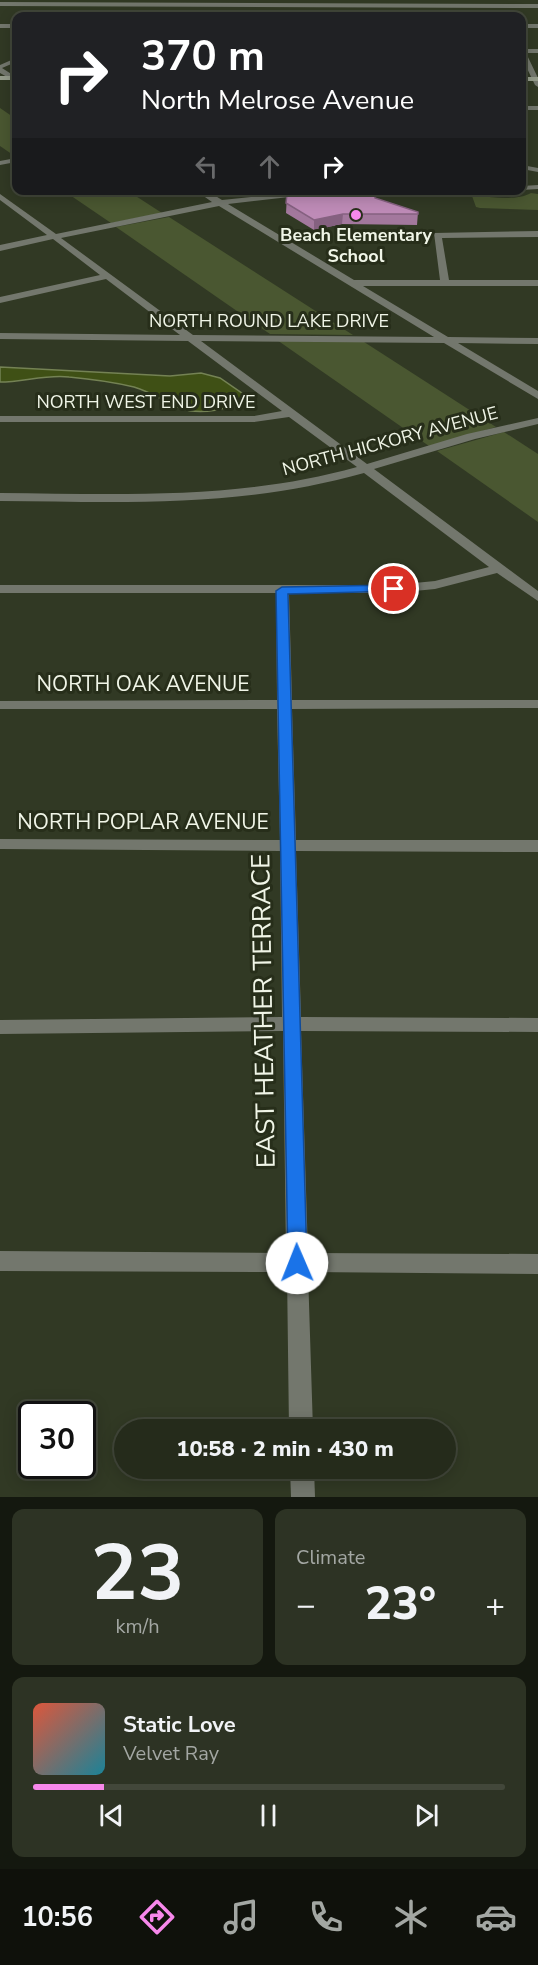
<!DOCTYPE html>
<meta charset="utf-8">
<style>
:root{--surface:#252b1b;--page:#2d3324;--text:#f1f3f6;--muted:#a3a7a3;--line:#42473a;--accent:#f788eb}
body{margin:0;font-family:"Nunito Sans",sans-serif;background:var(--page);color:var(--text);height:100vh;display:flex;flex-direction:column;font-size:22px;white-space:nowrap}
*{box-sizing:border-box;margin:0}
p{font-size:20px;color:var(--muted)}
.icon{flex:none;width:33px;height:33px;fill:none;stroke:currentColor;stroke-width:2;stroke-linecap:round;stroke-linejoin:round}
.map{position:relative;height:1497px;overflow:hidden}
.side{display:flex;flex-direction:column;gap:12px;padding:12px;background:#14180f;flex:1}
.side>*{flex:none}
.guide{position:absolute;left:12px;top:12px;width:514px;height:183px;border-radius:12px;box-shadow:0 3px 15px #0003,0 0 0 2px var(--line);background:#202124;color:#fff;overflow:hidden}
.speed{position:absolute;left:18px;top:1401px;display:flex;gap:12px;font-size:30px;font-weight:700;text-align:center}
.speed>*{display:grid;place-content:center;width:78px;height:78px;border-radius:50%;background:var(--surface);box-shadow:0 3px 15px #0003,0 0 0 2px var(--line);line-height:1}
.speed .limit{border:3px solid #111;border-radius:9px;background:#fff;color:#111}
.pin{position:absolute;display:grid;place-items:center;width:51px;height:51px;color:#fff;margin:-26px;border:3px solid #fff;border-radius:50%;box-shadow:0 2px 6px #0007}
.me{position:absolute;width:66px;margin:-33px;rotate:359deg;stroke-linejoin:round;filter:drop-shadow(0 0 4px #0008)}
.turn{display:flex;align-items:center;gap:21px;height:126px;padding:0 30px;font-size:27px}
.turn .icon{width:78px;height:78px;stroke-width:2.5}
.turn b{display:block;font-size:42px;line-height:51px}
.lanes{display:flex;align-items:center;height:57px;padding:0 30px;background:#0003;justify-content:center;gap:30px;direction:ltr}
.lanes .off{opacity:.35}
.big{font-size:45px;font-weight:800;line-height:1.1}
.side .card{flex:1;display:flex;flex-direction:column;justify-content:center;gap:9px;min-width:0;padding:0 21px;border-radius:12px;background:var(--page)}
.side .dial{align-items:center;gap:0}
.dial b{font-size:78px;line-height:1}
.song{display:flex;align-items:center;gap:18px}
.cover{width:72px;height:72px;border-radius:9px;background:linear-gradient(135deg,hsl(10 70% 55%),hsl(190 70% 35%))}
.played{height:6px;border-radius:3px;background:linear-gradient(90deg,var(--accent) 15%,var(--line) 15%)}
.keys{display:flex;justify-content:space-around;direction:ltr}
.heat{display:flex;justify-content:space-between;align-items:center;font-size:33px;direction:ltr}
.side .tiles{flex:1;display:grid;gap:12px;grid-template-columns:1fr 1fr}
.card:last-child{grid-column:span 2}
.trip{position:absolute;left:114px;top:1419px;width:342px;height:60px;border-radius:30px;background:var(--surface);box-shadow:0 3px 15px #0003,0 0 0 2px var(--line);font-weight:800;line-height:60px;text-align:center}
.tabs{display:flex;height:96px;justify-content:space-around;align-items:center;background:#0f110b;color:var(--muted)}
.tabs .icon{width:42px;height:42px}
.tabs .active{color:var(--accent)}
.tabs b{font-size:27px;color:var(--text)}
.map>svg:first-child{display:block}
.green{fill:#4a5731}
.water{fill:#3f5015;stroke:#748254;stroke-width:1.5}
.lines{fill:none;stroke-linecap:round;stroke-linejoin:round}
.minor{fill:#73776d;fill-rule:evenodd}
.secondary{fill:#959c8b;fill-rule:evenodd}
.wall{fill:#a3789d}
.shaded-wall{fill:#856180}
.building{fill:#be8bb7;stroke:#856180;stroke-width:1.5}
.route{fill:#1a73e8;stroke:#114b97;stroke-width:1.5}
.poi-dot{fill:#f788eb;stroke:#272e1a;stroke-width:2}
.labels{text-anchor:middle;stroke-width:6;stroke-linejoin:round;paint-order:stroke}
.far-poi-label{font-size:18px;font-weight:bold;fill:#f0f5e7;stroke:#272e1a}
.far-street-label{font-size:18px;fill:#f0f5e7;stroke:#272e1a}
.street-label{font-size:21px;fill:#f0f5e7;stroke:#272e1a}
.near-street-label{font-size:26px;fill:#f0f5e7;stroke:#272e1a}
</style>
<div class="map">
<svg width="538" height="1497" viewBox="0 0 538 1497">
<rect width="100%" height="100%" fill="#313924"/>
<g class="green">
<path d="M0,108L16,119V157L0,146Z"/>
<path d="M64,191H128L162,213L111,223Z"/>
<path d="M531,193L538,194V210L480,208L476,207L472,196C491,196 515,202 531,193Z"/>
<path d="M169,217L353,335L270,334L116,227Z"/>
<path d="M277,340H361L496,427L429,446Z"/>
<path d="M504,432L538,454V522L437,451Z"/>
</g>
<path class="water" d="M0,367L170,376L201,373L220,378L246,396C233,411 198,415 180,408C164,401 151,392 134,387C113,382 91,379 69,377C47,374 23,382 0,382Z"/>
<g class="lines">
<g class="minor">
<path d="M0,2L538,4V8L0,6Z"/>
<rect x="0" y="24" width="16" height="4"/>
<rect x="522" y="24" width="16" height="4"/>
<path d="M522,49H538V53H526L538,78V87L535,85L522,58Z"/>
<path d="M16,58V62L2,68L16,77V82L0,73V65Z"/>
<rect x="522" y="106" width="16" height="4"/>
<path d="M16,158V162L0,165V161Z"/>
<path d="M522,165L538,168V172L522,169Z"/>
<path d="M538,185V189L522,190V186Z"/>
<path d="M195,190H206L222,200L316,190H478L298,196L228,204L354,280H440L434,233L538,231V237L442,238L449,280H538V286H363L448,337L538,338V344L458,343L538,391V399L444,343L201,341L367,464L467,434L538,418V424L475,439L374,469L538,591V601L497,573L435,589L394,593H289L292,700H538V708L292,709L296,840H538V852L296,851L301,1017L538,1018V1032L301,1031L308,1253L538,1254V1274L308,1272L313,1430H289L287,1272L0,1271V1251L286,1253L283,1031L0,1034V1020L282,1017L280,851L0,849V839L280,840L277,709H0V701L277,700L276,593H0V585H394L435,581L489,567L364,473C238,508 128,502 0,501V493C121,494 239,500 357,467L289,417L254,422H0V416H254L282,411L188,341L0,339V333L180,335L106,279L0,303V297L100,275L53,239L0,251V245L47,235L0,200V194L56,234L212,202ZM219,206L434,337L193,335L61,238Z"/>
<path d="M290,1468H314L315,1497H291Z"/>
</g>
<g class="secondary">
<rect x="0" y="76" width="16" height="4"/>
<rect x="522" y="77" width="16" height="4"/>
</g>
</g>
<path class="wall" d="M287,194L375,198L418,212L417,225L342,224L314,230L286,213Z"/>
<path class="shaded-wall" d="M343,214L342,224L314,230V220Z"/>
<path class="building" d="M374,190L375,198L418,212V214H343L314,220L286,203L287,194Z"/>
<path class="route" d="M394,585L398,586V591L288,594L307,1263L304,1269L297,1272L291,1269L288,1263L276,591L282,587Z"/>
<circle class="poi-dot" cx="356" cy="215" r="6"/>
<g class="labels">
<g class="far-poi-label">
<text x="356" y="241">Beach Elementary<tspan x="356" dy="21">School</tspan></text>
</g>
<g class="far-street-label">
<text x="269" y="327">NORTH ROUND LAKE DRIVE</text>
<text x="146" y="408">NORTH WEST END DRIVE</text>
<text transform="translate(390 441) rotate(-15)" y="6">NORTH HICKORY AVENUE</text>
</g>
<g class="street-label">
<text x="143" y="691">NORTH OAK AVENUE</text>
<text x="143" y="829">NORTH POPLAR AVENUE</text>
</g>
<g class="near-street-label">
<text transform="translate(263 1011) rotate(-91)" y="9">EAST HEATHER TERRACE</text>
</g>
</g>
</svg>
<div class="speed"><div class="limit">30</div></div>
<div class="pin" style="left:394px;top:589px;background:#d93025"><svg class="icon" aria-label="arrive" viewBox="0 0 24 24"><path d="M6 21V4h12l-3 4 3 4H6"/></svg></div>
<svg class="me" style="left:297px;top:1263px" viewBox="-20 -20 40 40"><circle r="19" fill="#fff"/><path d="M0-13L10 11 0 6-10 11z" fill="#1a73e8"/></svg>
<div class="trip">10:58 · 2 min · 430 m</div>
<div class="guide">
<div class="turn"><svg class="icon" aria-label="right" viewBox="0 0 24 24"><path d="M7 20v-9h11M14 6l5 5-5 5"/></svg><div><b>370 m</b>North Melrose Avenue</div></div>
<div class="lanes"><svg class="icon off" aria-label="left" viewBox="0 0 24 24"><path d="M17 20v-9H6M10 6l-5 5 5 5"/></svg><svg class="icon off" aria-label="ahead" viewBox="0 0 24 24"><path d="M12 20V5M6 11l6-6 6 6"/></svg><svg class="icon" aria-label="right" viewBox="0 0 24 24"><path d="M7 20v-9h11M14 6l5 5-5 5"/></svg></div>
</div>
</div>
<section class="side">
<div class="tiles">
<div class="card dial"><b>23</b><p>km/h</p></div>
<div class="card"><p>Climate</p>
<div class="heat"><a>−</a><b class="big">23°</b><a>+</a></div>
</div>
<div class="card">
<div class="song"><i class="cover"></i><div><b>Static Love</b><p>Velvet Ray</p></div></div>
<div class="played"></div>
<div class="keys"><svg class="icon" aria-label="previous" viewBox="0 0 24 24"><path d="M18 5L8 12l10 7zM5 5v14"/></svg><svg class="icon" aria-label="pause" viewBox="0 0 24 24"><path d="M8 5v14M16 5v14"/></svg><svg class="icon" aria-label="next" viewBox="0 0 24 24"><path d="M6 5l10 7-10 7zM19 5v14"/></svg></div>
</div>
</div>
</section>
<nav class="tabs">
<b>10:56</b>
<svg class="icon active" aria-label="directions" viewBox="0 0 24 24"><path d="M12 3l9 9-9 9-9-9zM9 14v-3h6M13 9l2 2-2 2"/></svg>
<svg class="icon" aria-label="music" viewBox="0 0 24 24"><path d="M9 18V5l10-2v13"/><circle cx="6" cy="18" r="3"/><circle cx="16" cy="16" r="3"/></svg>
<svg class="icon" aria-label="phone" viewBox="0 0 24 24"><path d="M5 4h4l2 5-3 2q2 4 5 5l2-3 5 2v4C11 20 4 13 5 4z"/></svg>
<svg class="icon" aria-label="climate" viewBox="0 0 24 24"><path d="M12 3v18M4 7l16 10M4 17L20 7"/></svg>
<svg class="icon" aria-label="car" viewBox="0 0 24 24"><path d="M5 17H2v-5l4-1 3-4h7l3 4 3 1v5h-3M9 17h6M6 11h13"/><circle cx="7" cy="17" r="2"/><circle cx="17" cy="17" r="2"/></svg>
</nav>
